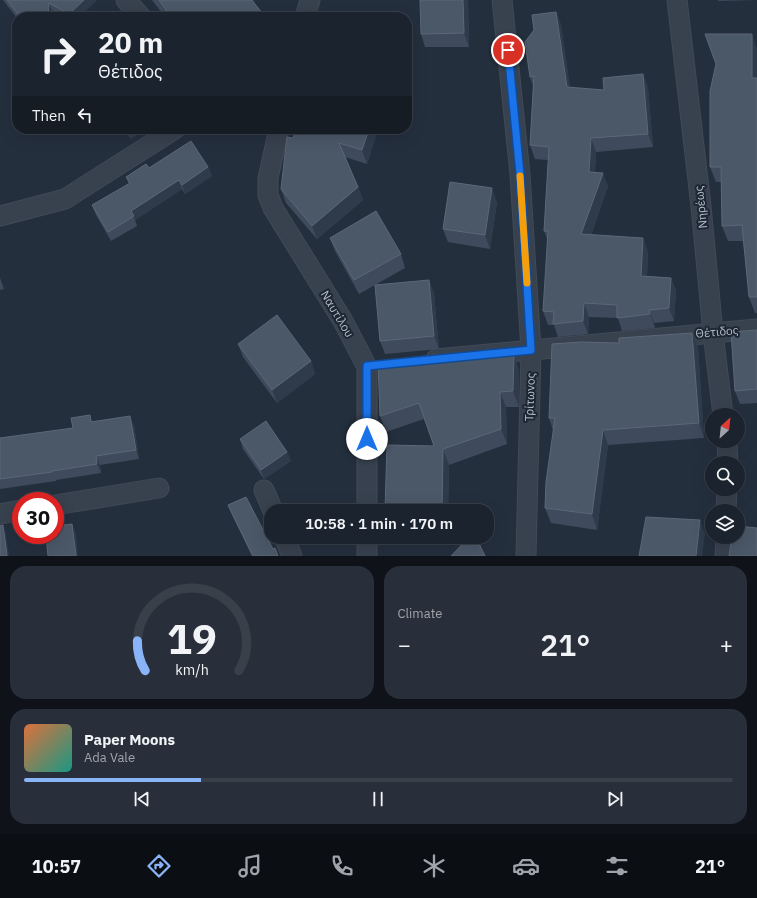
<!DOCTYPE html>
<meta charset="utf-8">
<style>
:root{--surface:#1b232e;--page:#282f3a;--text:#f1f3f6;--muted:#a0a4aa;--line:#39404a;--accent:#8ab4f8}
body{margin:0;font-family:"IBM Plex Sans",sans-serif;background:var(--page);color:var(--text);height:100vh;display:flex;flex-direction:column;font-size:15px;white-space:nowrap}
*{box-sizing:border-box;margin:0}
p{font-size:13px;color:var(--muted)}
.icon{flex:none;width:22px;height:22px;fill:none;stroke:currentColor;stroke-width:2;stroke-linecap:round;stroke-linejoin:round}
.map{position:relative;height:556px;overflow:hidden}
.details{display:flex;flex-direction:column;gap:10px;padding:10px;background:#0f1319;flex:1}
.details>*{flex:none}
.banner{position:absolute;left:12px;top:12px;width:400px;height:122px;border-radius:16px;box-shadow:0 4px 16px #0002,0 0 0 1px var(--line);background:#1b232e;color:var(--text);overflow:hidden}
.needle{width:26px;rotate:27deg}
.fabs{position:absolute;left:705px;top:408px;display:grid;gap:8px}
.fabs a{display:grid;place-items:center;width:40px;height:40px;border-radius:50%;background:var(--surface);box-shadow:0 4px 16px #0002,0 0 0 1px var(--line);font-size:20px}
.speed{position:absolute;left:12px;top:492px;display:flex;gap:8px;font-size:20px;font-weight:700;text-align:center}
.speed>*{display:grid;place-content:center;width:52px;height:52px;border-radius:50%;background:var(--surface);box-shadow:0 4px 16px #0002,0 0 0 1px var(--line);line-height:1}
.speed .limit{border:6px solid #d22;background:#fff;color:#111}
.pin{position:absolute;display:grid;place-items:center;width:34px;height:34px;color:#fff;margin:-17px;border:2px solid #fff;border-radius:50%;box-shadow:0 1px 4px #0007}
.me{position:absolute;width:44px;margin:-22px;rotate:0deg;stroke-linejoin:round;filter:drop-shadow(0 0 3px #0008)}
.turn{display:flex;align-items:center;gap:14px;height:84px;padding:0 20px;font-size:18px}
.turn .icon{width:52px;height:52px;stroke-width:2.5}
.turn b{display:block;font-size:28px;line-height:34px}
.then{display:flex;align-items:center;height:38px;padding:0 20px;background:#0003;gap:8px;font-size:15px}
.big{font-size:30px;font-weight:600;line-height:1.1}
.details .tile{flex:1;display:flex;flex-direction:column;justify-content:center;gap:6px;min-width:0;padding:0 14px;border-radius:16px;background:var(--page)}
.details .dial{align-items:center;gap:0}
.dial svg{height:104px;overflow:visible;fill:none;stroke:var(--line);stroke-width:7;stroke-linecap:round;text-anchor:middle}
.dial text{fill:var(--text);stroke:none}
.song{display:flex;align-items:center;gap:12px}
.cover{width:48px;height:48px;border-radius:6px;background:linear-gradient(135deg,hsl(20 70% 55%),hsl(170 70% 35%))}
.played{height:4px;border-radius:2px;background:linear-gradient(90deg,var(--accent) 25%,var(--line) 25%)}
.keys{display:flex;justify-content:space-around;direction:ltr}
.heat{display:flex;justify-content:space-between;align-items:center;font-size:22px;direction:ltr}
.details .tiles{flex:1;display:grid;gap:10px;grid-template-columns:1fr 1fr}
.tile:last-child{grid-column:span 2}
.trip{position:absolute;left:264px;top:504px;width:230px;height:40px;border-radius:16px;background:var(--surface);box-shadow:0 4px 16px #0002,0 0 0 1px var(--line);font-weight:600;line-height:40px;text-align:center}
.dock{display:flex;height:64px;justify-content:space-around;align-items:center;background:#0b0e12;color:var(--muted)}
.dock .icon{width:28px;height:28px}
.dock .selected{color:var(--accent)}
.dock b{font-size:18px;color:var(--text)}
.map>svg:first-child{display:block}
.lines{fill:none;stroke-linecap:round;stroke-linejoin:round}
.street-casing{stroke:#414a57;stroke-width:21}
.street{stroke:#38414e;stroke-width:19}
.wall{fill:#3f4b5c}
.shaded-wall{fill:#2f3b4b}
.building{fill:#4b5868;stroke:#5c6777}
.route-casing{stroke:#114b97;stroke-width:10}
.route{stroke:#1a73e8;stroke-width:7}
.slow{stroke:#f59e0b;stroke-width:7}
.labels{text-anchor:middle;stroke-width:4;stroke-linejoin:round;paint-order:stroke}
.street-label{font-size:12px;fill:#b4bcc9;stroke:#1d2633}
</style>
<div class="map">
<svg width="757" height="556" viewBox="0 0 757 556">
<rect width="100%" height="100%" fill="#242f3e"/>
<g class="lines">
<defs>
<g id="street">
<path d="M126,0L141,17"/>
<path d="M502,0L520,174L531,350L526,556"/>
<path d="M677,0L701,206L713,333L723,415"/>
<path d="M305,17L310,0"/>
<path d="M279,129L268,178V195L273,208L343,321L367,367V511"/>
<path d="M0,216L65,199L175,129"/>
<path d="M436,359L757,329"/>
<path d="M727,441L728,463"/>
<path d="M264,490L273,511"/>
<path d="M55,505L159,488"/>
<path d="M726,511L727,489"/>
<path d="M0,514L21,510"/>
<path d="M284,537L292,556"/>
<path d="M367,556V537"/>
<path d="M725,556L726,537"/>
</g>
</defs>
<use href="#street" class="street-casing"/>
<use href="#street" class="street"/>
</g>
<g class="wall">
<path d="M3,0H95L96,1L79,17H61L53,13L52,17H17V18Z"/>
<path d="M152,0H252L265,17H165Z"/>
<path d="M468,0L469,47H425L421,34Z"/>
<path d="M718,0H757L718,1Z"/>
<path d="M556,12L561,25L570,88L604,90L643,74L648,88L653,147L596,152L595,172L608,186L591,235L648,251L647,276L671,278L676,291L674,321L654,323L655,328L622,331L618,318L589,317L588,334L558,337L554,325H548L543,311L548,241L544,231L548,160L535,159L530,145L533,86L530,77Z"/>
<path d="M757,49V313H755L749,297L743,241H728L722,226L721,182H716L710,167Z"/>
<path d="M124,129H146L131,139Z"/>
<path d="M378,129L367,164L345,157L358,187L363,200L317,239L286,203L281,189L293,138Z"/>
<path d="M208,167L212,176L185,194L182,189L135,220L137,226L111,241L96,215L92,205L129,184L126,177L149,168Z"/>
<path d="M497,202L490,249L448,242L443,229Z"/>
<path d="M330,238L401,254L405,268L359,294L335,251Z"/>
<path d="M0,278L4,289L0,290Z"/>
<path d="M429,280L434,294L439,349L385,354L380,341Z"/>
<path d="M757,330V403L740,404L735,391Z"/>
<path d="M692,333L698,348L704,438L608,445L597,530L551,523L545,508L553,430L549,418L619,343Z"/>
<path d="M238,344L311,361L315,374L277,403L243,357Z"/>
<path d="M435,355L436,358L514,355L519,371V407H506L507,444L449,465L448,511H385L434,446L424,419L386,432L380,416Z"/>
<path d="M90,415L92,422L134,425L139,459L100,465L101,473L56,480V481L0,489V438L73,428Z"/>
<path d="M240,439L287,452L291,461L264,479L243,449Z"/>
<path d="M228,505L273,549L252,556L232,515Z"/>
</g>
<g class="shaded-wall">
<path d="M84,0H95L96,1L79,17H70L69,14Z"/>
<path d="M463,0H468L469,47L464,33Z"/>
<path d="M49,3L53,13L52,17H48Z"/>
<path d="M556,12L561,25L572,101L567,87Z"/>
<path d="M752,34L757,49V93L752,78Z"/>
<path d="M643,74L648,88L653,147L648,134Z"/>
<path d="M129,129H146L131,139L128,130Z"/>
<path d="M369,129H378L367,164L362,150Z"/>
<path d="M591,138L596,152L594,185L589,172Z"/>
<path d="M208,167L212,176L185,194L182,185Z"/>
<path d="M603,173L608,186L586,248L581,234Z"/>
<path d="M179,180L182,189L135,220L131,211Z"/>
<path d="M358,187L363,200L317,239L312,226Z"/>
<path d="M492,188L497,202L490,249L485,235Z"/>
<path d="M643,238L648,251L646,289L641,276Z"/>
<path d="M671,278L676,291L674,321L669,308Z"/>
<path d="M429,280L434,294L439,349L434,336Z"/>
<path d="M584,303L589,317L588,334L583,321Z"/>
<path d="M649,310L654,323L655,328L650,314Z"/>
<path d="M692,333L698,348L704,438L699,423Z"/>
<path d="M514,355L519,371V407L513,391Z"/>
<path d="M311,361L315,374L277,403L272,390Z"/>
<path d="M500,392L506,407L507,444L501,429Z"/>
<path d="M130,416L134,425L139,459L136,450Z"/>
<path d="M603,430L608,445L597,530L592,514Z"/>
<path d="M443,449L449,465L448,511H442Z"/>
<path d="M287,452L291,461L264,479L261,470Z"/>
<path d="M96,456L100,465L101,473L97,464Z"/>
<path d="M700,520L705,534L702,556H696Z"/>
<path d="M72,524L76,534L78,556H76Z"/>
<path d="M3,525L6,535L9,556H7Z"/>
</g>
<g class="building">
<path d="M7,0H84L69,14L49,3L48,17H20Z"/>
<path d="M159,0H252L265,17H171Z"/>
<path d="M420,0H463L464,33L421,34Z"/>
<path d="M556,12L567,87L604,90L603,78L643,74L648,134L591,138L589,172L603,173L581,234L643,238L641,276L671,278L669,308L649,310L650,314L617,318V305L584,303L583,321L553,324L554,312L543,311L548,231H544L549,147L530,145L534,76L530,77L525,42L534,30L532,15Z"/>
<path d="M705,34H752V78H757V297H749L742,225L722,226L721,167H710V91L716,64Z"/>
<path d="M296,129H369L362,150L339,143L358,187L312,226L281,189L287,137L293,138Z"/>
<path d="M191,141L208,167L182,185L179,180L131,211L134,216L108,232L92,205L130,183L126,177L146,164L149,168Z"/>
<path d="M450,182L492,188L485,235L443,229Z"/>
<path d="M376,211L401,254L354,280L330,238Z"/>
<path d="M429,280L434,336L380,341L375,285Z"/>
<path d="M277,315L311,361L272,390L238,344Z"/>
<path d="M757,330V389L735,391L731,332Z"/>
<path d="M692,333L699,423L603,430L592,514L545,508L546,482L555,418H549L552,344L581,342L619,343V338Z"/>
<path d="M435,355V358L514,355L513,391L500,392L501,429L443,449L442,511H385L387,445L434,446L419,403L380,416L378,361Z"/>
<path d="M90,415L91,422L130,416L136,450L96,456L97,464L52,471V472L0,479V438L73,428L71,418Z"/>
<path d="M266,421L287,452L261,470L240,439Z"/>
<path d="M246,497L273,549L275,548L278,556H252H253L228,505Z"/>
<path d="M646,517L700,520L696,556H639Z"/>
<path d="M72,524L76,556H48L46,535H55V526Z"/>
<path d="M3,525L7,556H0V526Z"/>
<path d="M738,526L757,528V556H729L732,537H738Z"/>
<path d="M469,537H476L485,556H451Z"/>
</g>
<g class="lines">
<defs>
<path id="route" d="M367,439V366L531,350L520,174L508,50"/>
</defs>
<use href="#route" class="route-casing"/>
<use href="#route" class="route"/>
<path class="slow" d="M520,176L527,283"/>
</g>
<g class="labels">
<g class="street-label">
<text transform="translate(701 207) rotate(-96)" y="4">Νηρέως</text>
<text transform="translate(337 314) rotate(59)" y="4">Ναυτίλου</text>
<text transform="translate(717 332) rotate(-5)" y="4">Θέτιδος</text>
<text transform="translate(530 397) rotate(-88)" y="4">Τρίτωνος</text>
</g>
</g>
</svg>
<div class="fabs">
<a><svg class="needle" viewBox="-14 -14 28 28"><path d="M0-13l5 13h-10z" fill="#e53935"/><path d="M0 13l5-13h-10z" fill="#a0a4aa"/></svg></a>
<a><svg class="icon" aria-label="search" viewBox="0 0 24 24"><circle cx="10" cy="10" r="6"/><path d="M15 15l6 6"/></svg></a>
<a><svg class="icon" aria-label="layers" viewBox="0 0 24 24"><path d="M12 4l9 5-9 5-9-5zM3 14l9 5 9-5"/></svg></a>
</div>
<div class="speed"><div class="limit">30</div></div>
<div class="pin" style="left:508px;top:50px;background:#d93025"><svg class="icon" aria-label="arrive" viewBox="0 0 24 24"><path d="M6 21V4h12l-3 4 3 4H6"/></svg></div>
<svg class="me" style="left:367px;top:439px" viewBox="-20 -20 40 40"><circle r="19" fill="#fff"/><path d="M0-13L10 11 0 6-10 11z" fill="#1a73e8"/></svg>
<div class="trip">10:58 · 1 min · 170 m</div>
<div class="banner">
<div class="turn"><svg class="icon" aria-label="right" viewBox="0 0 24 24"><path d="M7 20v-9h11M14 6l5 5-5 5"/></svg><div><b>20 m</b>Θέτιδος</div></div>
<div class="then">Then<svg class="icon" aria-label="left" viewBox="0 0 24 24"><path d="M17 20v-9H6M10 6l-5 5 5 5"/></svg></div>
</div>
</div>
<section class="details">
<div class="tiles">
<div class="tile dial"><svg viewBox="0 0 100 80">
<path d="M14 69A42 42 0 1 1 86 69"/>
<path d="M14 69A42 42 0 0 1 8 46" stroke="#8ab4f8"/>
<text x="50" y="56" font-size="32" font-weight="700">19</text>
<text x="50" y="72" font-size="11">km/h</text>
</svg></div>
<div class="tile"><p>Climate</p>
<div class="heat"><a>−</a><b class="big">21°</b><a>+</a></div>
</div>
<div class="tile">
<div class="song"><i class="cover"></i><div><b>Paper Moons</b><p>Ada Vale</p></div></div>
<div class="played"></div>
<div class="keys"><svg class="icon" aria-label="previous" viewBox="0 0 24 24"><path d="M18 5L8 12l10 7zM5 5v14"/></svg><svg class="icon" aria-label="pause" viewBox="0 0 24 24"><path d="M8 5v14M16 5v14"/></svg><svg class="icon" aria-label="next" viewBox="0 0 24 24"><path d="M6 5l10 7-10 7zM19 5v14"/></svg></div>
</div>
</div>
</section>
<nav class="dock">
<b>10:57</b>
<svg class="icon selected" aria-label="directions" viewBox="0 0 24 24"><path d="M12 3l9 9-9 9-9-9zM9 14v-3h6M13 9l2 2-2 2"/></svg>
<svg class="icon" aria-label="music" viewBox="0 0 24 24"><path d="M9 18V5l10-2v13"/><circle cx="6" cy="18" r="3"/><circle cx="16" cy="16" r="3"/></svg>
<svg class="icon" aria-label="phone" viewBox="0 0 24 24"><path d="M5 4h4l2 5-3 2q2 4 5 5l2-3 5 2v4C11 20 4 13 5 4z"/></svg>
<svg class="icon" aria-label="climate" viewBox="0 0 24 24"><path d="M12 3v18M4 7l16 10M4 17L20 7"/></svg>
<svg class="icon" aria-label="car" viewBox="0 0 24 24"><path d="M5 17H2v-5l4-1 3-4h7l3 4 3 1v5h-3M9 17h6M6 11h13"/><circle cx="7" cy="17" r="2"/><circle cx="17" cy="17" r="2"/></svg>
<svg class="icon" aria-label="filters" viewBox="0 0 24 24"><path d="M4 7h16M4 17h16"/><circle cx="9" cy="7" r="2"/><circle cx="15" cy="17" r="2"/></svg>
<b>21°</b>
</nav>
